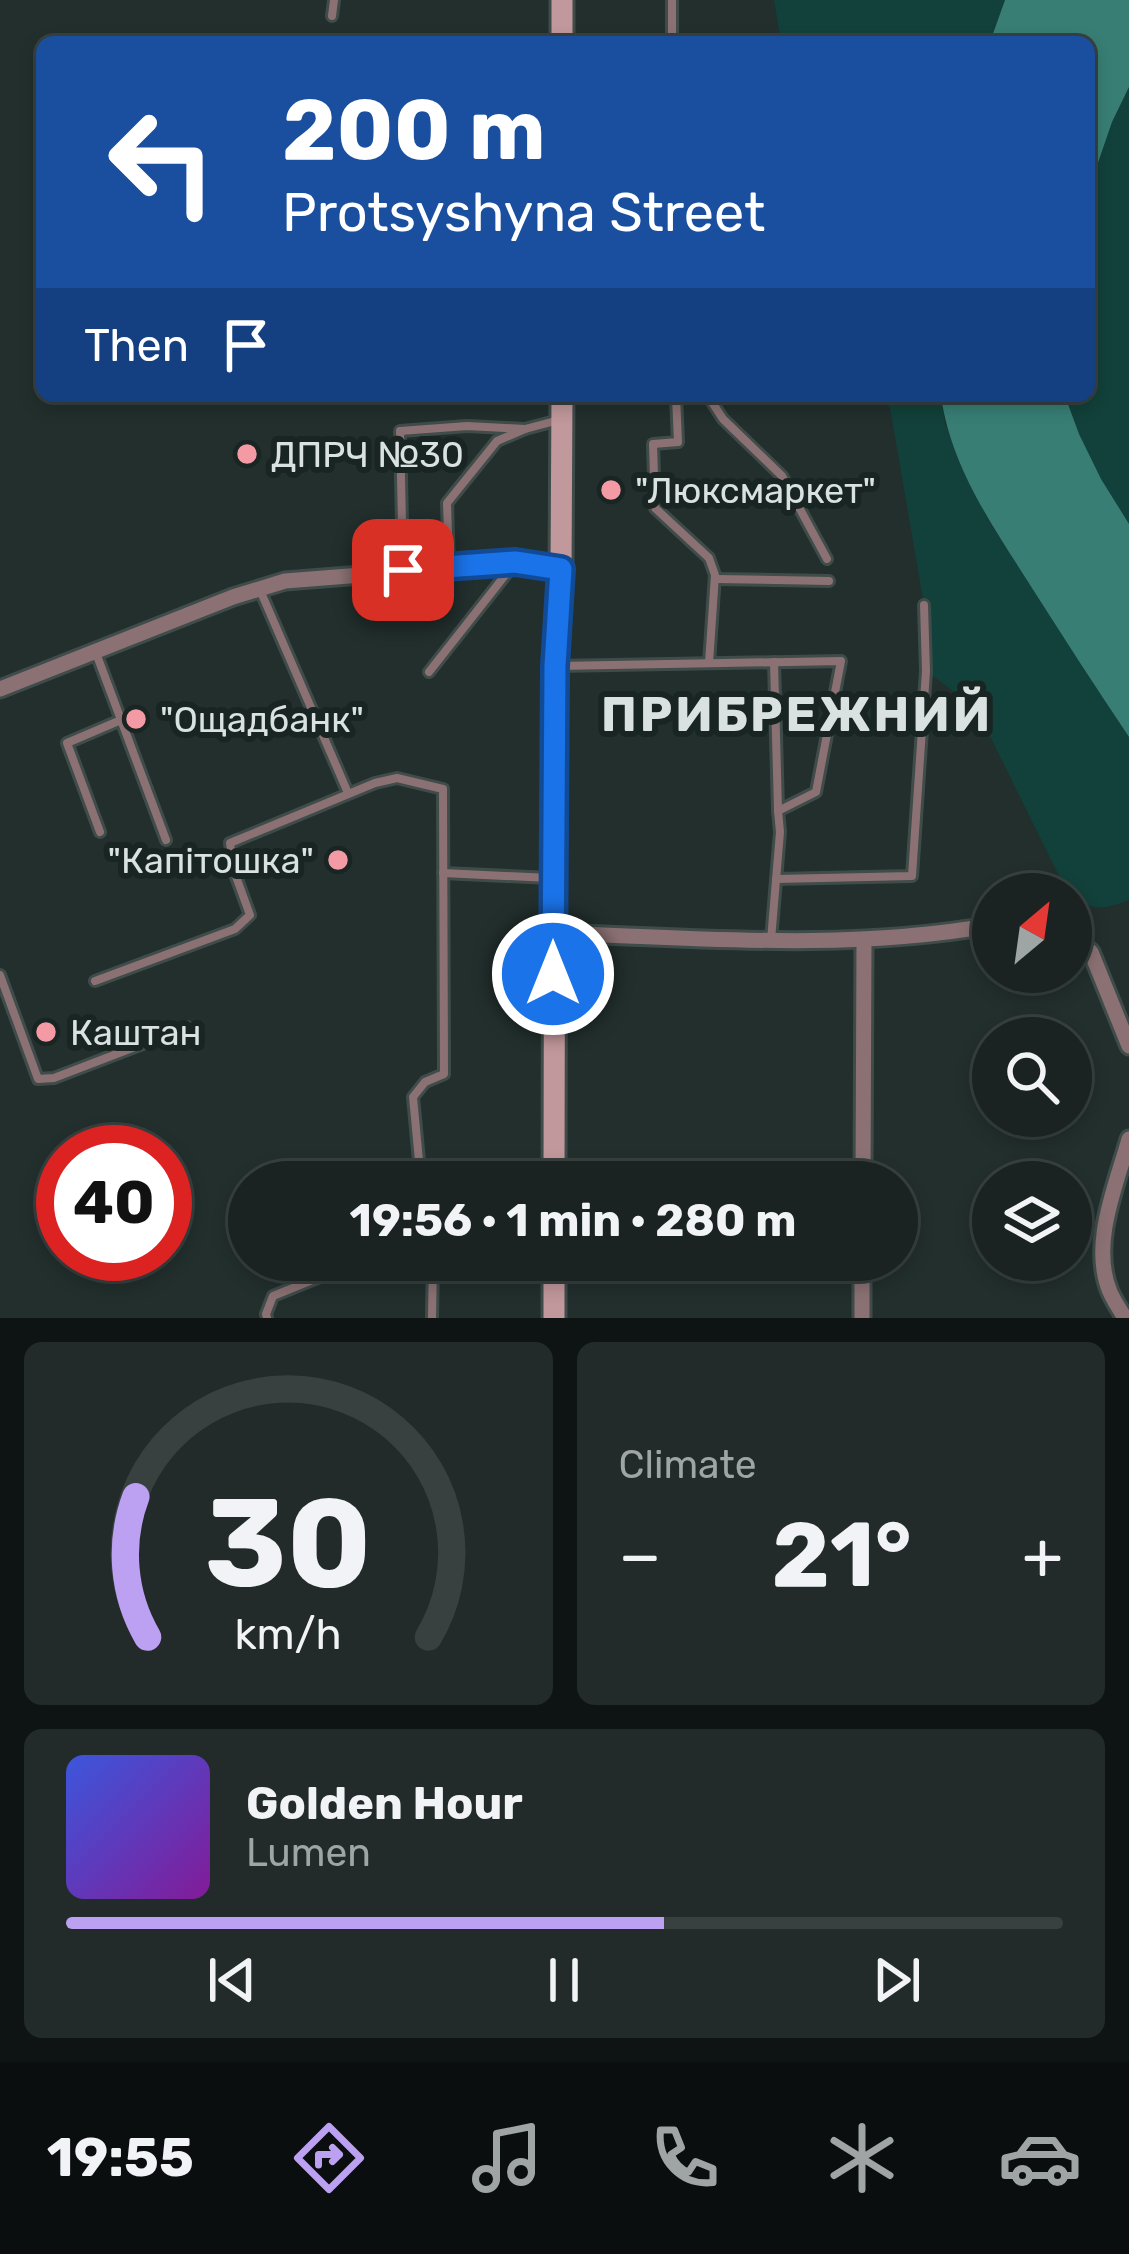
<!DOCTYPE html>
<meta charset="utf-8">
<style>
:root{--surface:#1a2322;--page:#232b2a;--text:#f1f3f6;--muted:#9fa4a5;--line:#384040;--accent:#bca0f2}
body{margin:0;font-family:Rubik,sans-serif;background:var(--page);color:var(--text);height:100vh;display:flex;flex-direction:column;font-size:45px;white-space:nowrap}
*{box-sizing:border-box;margin:0}
p{font-size:39px;color:var(--muted)}
.icon{flex:none;width:66px;height:66px;fill:none;stroke:currentColor;stroke-width:2;stroke-linecap:round;stroke-linejoin:round}
.map{position:relative;height:1318px;overflow:hidden}
.panel{display:flex;flex-direction:column;gap:24px;padding:24px;background:#0e1313;flex:1}
.panel>*{flex:none}
.banner{position:absolute;left:36px;top:36px;width:1059px;height:366px;border-radius:18px;box-shadow:0 6px 18px #0003,0 0 0 3px var(--line);background:#1a4fa0;color:#fff;overflow:hidden}
.needle{width:78px;rotate:29deg}
.tools{position:absolute;left:972px;top:873px;display:grid;gap:24px}
.tools a{display:grid;place-items:center;width:120px;height:120px;border-radius:50%;background:var(--surface);box-shadow:0 6px 18px #0003,0 0 0 3px var(--line);font-size:60px}
.speed{position:absolute;left:36px;top:1125px;display:flex;gap:24px;font-size:60px;font-weight:700;text-align:center}
.speed>*{display:grid;place-content:center;width:156px;height:156px;border-radius:50%;background:var(--surface);box-shadow:0 6px 18px #0003,0 0 0 3px var(--line);line-height:1}
.speed .limit{border:18px solid #d22;background:#fff;color:#111}
.pin{position:absolute;display:grid;place-items:center;width:102px;height:102px;color:#fff;margin:-51px;border-radius:24px;box-shadow:0 6px 18px #0006}
.me{position:absolute;width:132px;margin:-66px;rotate:0deg;stroke-linejoin:round;filter:drop-shadow(0 0 9px #0008)}
.turn{display:flex;align-items:center;gap:42px;height:252px;padding:0 48px;font-size:54px}
.turn .icon{width:156px;height:156px;stroke-width:2.5}
.turn b{display:block;font-size:84px;line-height:102px}
.then{display:flex;align-items:center;height:114px;padding:0 48px;background:#0003;gap:24px;font-size:45px}
.big{font-size:90px;font-weight:700;line-height:1.1}
.panel .card{flex:1;display:flex;flex-direction:column;justify-content:center;gap:18px;min-width:0;padding:0 42px;border-radius:18px;background:var(--page)}
.panel .dial{align-items:center;gap:0}
.dial svg{height:312px;overflow:visible;fill:none;stroke:var(--line);stroke-width:7;stroke-linecap:round;text-anchor:middle}
.dial text{fill:var(--text);stroke:none}
.song{display:flex;align-items:center;gap:36px}
.cover{width:144px;height:144px;border-radius:18px;background:linear-gradient(135deg,hsl(230 70% 55%),hsl(290 70% 35%))}
.played{height:12px;border-radius:6px;background:linear-gradient(90deg,var(--accent) 60%,var(--line) 60%)}
.keys{display:flex;justify-content:space-around;direction:ltr}
.heat{display:flex;justify-content:space-between;align-items:center;font-size:66px;direction:ltr}
.panel .tiles{flex:1;display:grid;gap:24px;grid-template-columns:1fr 1fr}
.card:last-child{grid-column:span 2}
.trip{position:absolute;left:228px;top:1161px;width:690px;height:120px;border-radius:60px;background:var(--surface);box-shadow:0 6px 18px #0003,0 0 0 3px var(--line);font-weight:700;line-height:120px;text-align:center}
.tab-bar{display:flex;height:192px;justify-content:space-around;align-items:center;background:#0a0e0e;color:var(--muted)}
.tab-bar .icon{width:84px;height:84px}
.tab-bar .on{color:var(--accent)}
.tab-bar b{font-size:54px;color:var(--text)}
.map>svg:first-child{display:block}
.green{fill:#12403a}
.water{fill:#387e74}
.lines{fill:none;stroke-linecap:round;stroke-linejoin:round}
.lane-casing{stroke:#3f4c4a;stroke-width:14}
.street-casing{stroke:#3f4c4a;stroke-width:21}
.secondary-casing{stroke:#3f4c4a;stroke-width:27}
.lane{stroke:#8b7173;stroke-width:8}
.street{stroke:#8b7173;stroke-width:15}
.secondary{stroke:#c1989c;stroke-width:21}
.route-casing{stroke:#114b97;stroke-width:30}
.route{stroke:#1a73e8;stroke-width:21}
.poi-dot{fill:#f49aa4;stroke:#192523;stroke-width:4.5}
.labels{text-anchor:middle;stroke-width:12;stroke-linejoin:round;paint-order:stroke}
.poi-label{font-size:36px;fill:#dae2e1;stroke:#192523;text-anchor:start}
.district-label{font-size:48px;font-weight:bold;letter-spacing:3px;fill:#dae2e1;stroke:#192523}
</style>
<div class="map">
<svg width="1129" height="1318" viewBox="0 0 1129 1318">
<rect width="100%" height="100%" fill="#222f2d"/>
<g class="green">
<path d="M774,0H1005L990,42H781Z"/>
<path d="M1129,87V524C1098,490 1080,439 1065,396H1089V189L1112,122Z"/>
<path d="M869,396H941L945,423L961,466L991,524L1129,737V900C1100,911 1092,911 1067,892L976,708L926,671L924,605L890,408L883,401Z"/>
</g>
<g class="water">
<path d="M1005,0H1129V87L1112,122L1089,189V42H990Z"/>
<path d="M941,396H1065L1079,434L1101,479L1129,524V737C1096,688 1064,638 1032,588C994,528 951,468 941,396Z"/>
</g>
<g class="lines">
<defs>
<g id="lane">
<path d="M672,0V42"/>
<path d="M332,16L334,0"/>
<path d="M676,396L678,442L653,444L655,508L709,558L715,575L709,663"/>
<path d="M708,396L723,419L782,476L827,559"/>
<path d="M449,566L447,503L497,441L525,429L559,420"/>
<path d="M403,570L400,431L467,426L525,429"/>
<path d="M715,579L829,581"/>
<path d="M260,590L348,793"/>
<path d="M96,653L166,840"/>
<path d="M774,662L778,810"/>
<path d="M556,666L841,661L816,792L778,811L780,832L771,940"/>
<path d="M429,672L514,564"/>
<path d="M100,832L67,743L121,720"/>
<path d="M443,873L550,878"/>
<path d="M776,879L912,876L926,671L924,605"/>
<path d="M0,975L38,1079L54,1078L187,1027"/>
<path d="M95,981L235,929L250,915L234,871L230,843L375,783L397,778L443,789L444,1074L425,1082L413,1097L421,1182"/>
<path d="M267,1318L266,1314L273,1296L362,1260"/>
<path d="M432,1318L433,1260"/>
</g>
<g id="street">
<path d="M0,689L233,597L285,581L515,563L561,569"/>
<path d="M553,933C699,938 848,951 993,925"/>
<path d="M1071,936L1091,952L1129,1046"/>
<path d="M863,1182L864,940"/>
<path d="M862,1318V1260"/>
<path d="M1125,1318C1120,1310 1114,1301 1110,1292C1090,1244 1116,1186 1129,1139"/>
</g>
<g id="secondary">
<path d="M562,42V0"/>
<path d="M554,1182L555,666L561,569L562,396"/>
<path d="M554,1260V1318"/>
</g>
</defs>
<use href="#lane" class="lane-casing"/>
<use href="#street" class="street-casing"/>
<use href="#secondary" class="secondary-casing"/>
<use href="#lane" class="lane"/>
<use href="#street" class="street"/>
<use href="#secondary" class="secondary"/>
</g>
<g class="lines">
<defs>
<path id="route" d="M403,570L515,562L561,569L555,666L553,974"/>
</defs>
<use href="#route" class="route-casing"/>
<use href="#route" class="route"/>
</g>
<g class="poi-dot">
<circle cx="247" cy="454" r="12"/>
<circle cx="611" cy="490" r="12"/>
<circle cx="136" cy="719" r="12"/>
<circle cx="338" cy="860" r="12"/>
<circle cx="46" cy="1032" r="12"/>
</g>
<g class="labels">
<g class="poi-label">
<text x="271" y="467">ДПРЧ №30</text>
<text x="635" y="503">"Люксмаркет"</text>
<text x="160" y="732">"Ощадбанк"</text>
<text x="314" y="873" text-anchor="end">"Капітошка"</text>
<text x="70" y="1045">Каштан</text>
</g>
<g class="district-label">
<text x="797" y="731">ПРИБРЕЖНИЙ</text>
</g>
</g>
</svg>
<div class="tools">
<a><svg class="needle" viewBox="-14 -14 28 28"><path d="M0-13l5 13h-10z" fill="#e53935"/><path d="M0 13l5-13h-10z" fill="#9fa4a5"/></svg></a>
<a><svg class="icon" aria-label="search" viewBox="0 0 24 24"><circle cx="10" cy="10" r="6"/><path d="M15 15l6 6"/></svg></a>
<a><svg class="icon" aria-label="layers" viewBox="0 0 24 24"><path d="M12 4l9 5-9 5-9-5zM3 14l9 5 9-5"/></svg></a>
</div>
<div class="speed"><div class="limit">40</div></div>
<div class="pin" style="left:403px;top:570px;background:#d93025"><svg class="icon" aria-label="arrive" viewBox="0 0 24 24"><path d="M6 21V4h12l-3 4 3 4H6"/></svg></div>
<svg class="me" style="left:553px;top:974px" viewBox="-20 -20 40 40"><circle r="17" fill="#1a73e8" stroke="#fff" stroke-width="3"/><path d="M0-11L8 9 0 5-8 9z" fill="#fff"/></svg>
<div class="trip">19:56 · 1 min · 280 m</div>
<div class="banner">
<div class="turn"><svg class="icon" aria-label="left" viewBox="0 0 24 24"><path d="M17 20v-9H6M10 6l-5 5 5 5"/></svg><div><b>200 m</b>Protsyshyna Street</div></div>
<div class="then">Then<svg class="icon" aria-label="arrive" viewBox="0 0 24 24"><path d="M6 21V4h12l-3 4 3 4H6"/></svg></div>
</div>
</div>
<section class="panel">
<div class="tiles">
<div class="card dial"><svg viewBox="0 0 100 80">
<path d="M14 69A42 42 0 1 1 86 69"/>
<path d="M14 69A42 42 0 0 1 11 33" stroke="#bca0f2"/>
<text x="50" y="56" font-size="32" font-weight="700">30</text>
<text x="50" y="72" font-size="11">km/h</text>
</svg></div>
<div class="card"><p>Climate</p>
<div class="heat"><a>−</a><b class="big">21°</b><a>+</a></div>
</div>
<div class="card">
<div class="song"><i class="cover"></i><div><b>Golden Hour</b><p>Lumen</p></div></div>
<div class="played"></div>
<div class="keys"><svg class="icon" aria-label="previous" viewBox="0 0 24 24"><path d="M18 5L8 12l10 7zM5 5v14"/></svg><svg class="icon" aria-label="pause" viewBox="0 0 24 24"><path d="M8 5v14M16 5v14"/></svg><svg class="icon" aria-label="next" viewBox="0 0 24 24"><path d="M6 5l10 7-10 7zM19 5v14"/></svg></div>
</div>
</div>
</section>
<nav class="tab-bar">
<b>19:55</b>
<svg class="icon on" aria-label="directions" viewBox="0 0 24 24"><path d="M12 3l9 9-9 9-9-9zM9 14v-3h6M13 9l2 2-2 2"/></svg>
<svg class="icon" aria-label="music" viewBox="0 0 24 24"><path d="M9 18V5l10-2v13"/><circle cx="6" cy="18" r="3"/><circle cx="16" cy="16" r="3"/></svg>
<svg class="icon" aria-label="phone" viewBox="0 0 24 24"><path d="M5 4h4l2 5-3 2q2 4 5 5l2-3 5 2v4C11 20 4 13 5 4z"/></svg>
<svg class="icon" aria-label="climate" viewBox="0 0 24 24"><path d="M12 3v18M4 7l16 10M4 17L20 7"/></svg>
<svg class="icon" aria-label="car" viewBox="0 0 24 24"><path d="M5 17H2v-5l4-1 3-4h7l3 4 3 1v5h-3M9 17h6M6 11h13"/><circle cx="7" cy="17" r="2"/><circle cx="17" cy="17" r="2"/></svg>
</nav>
